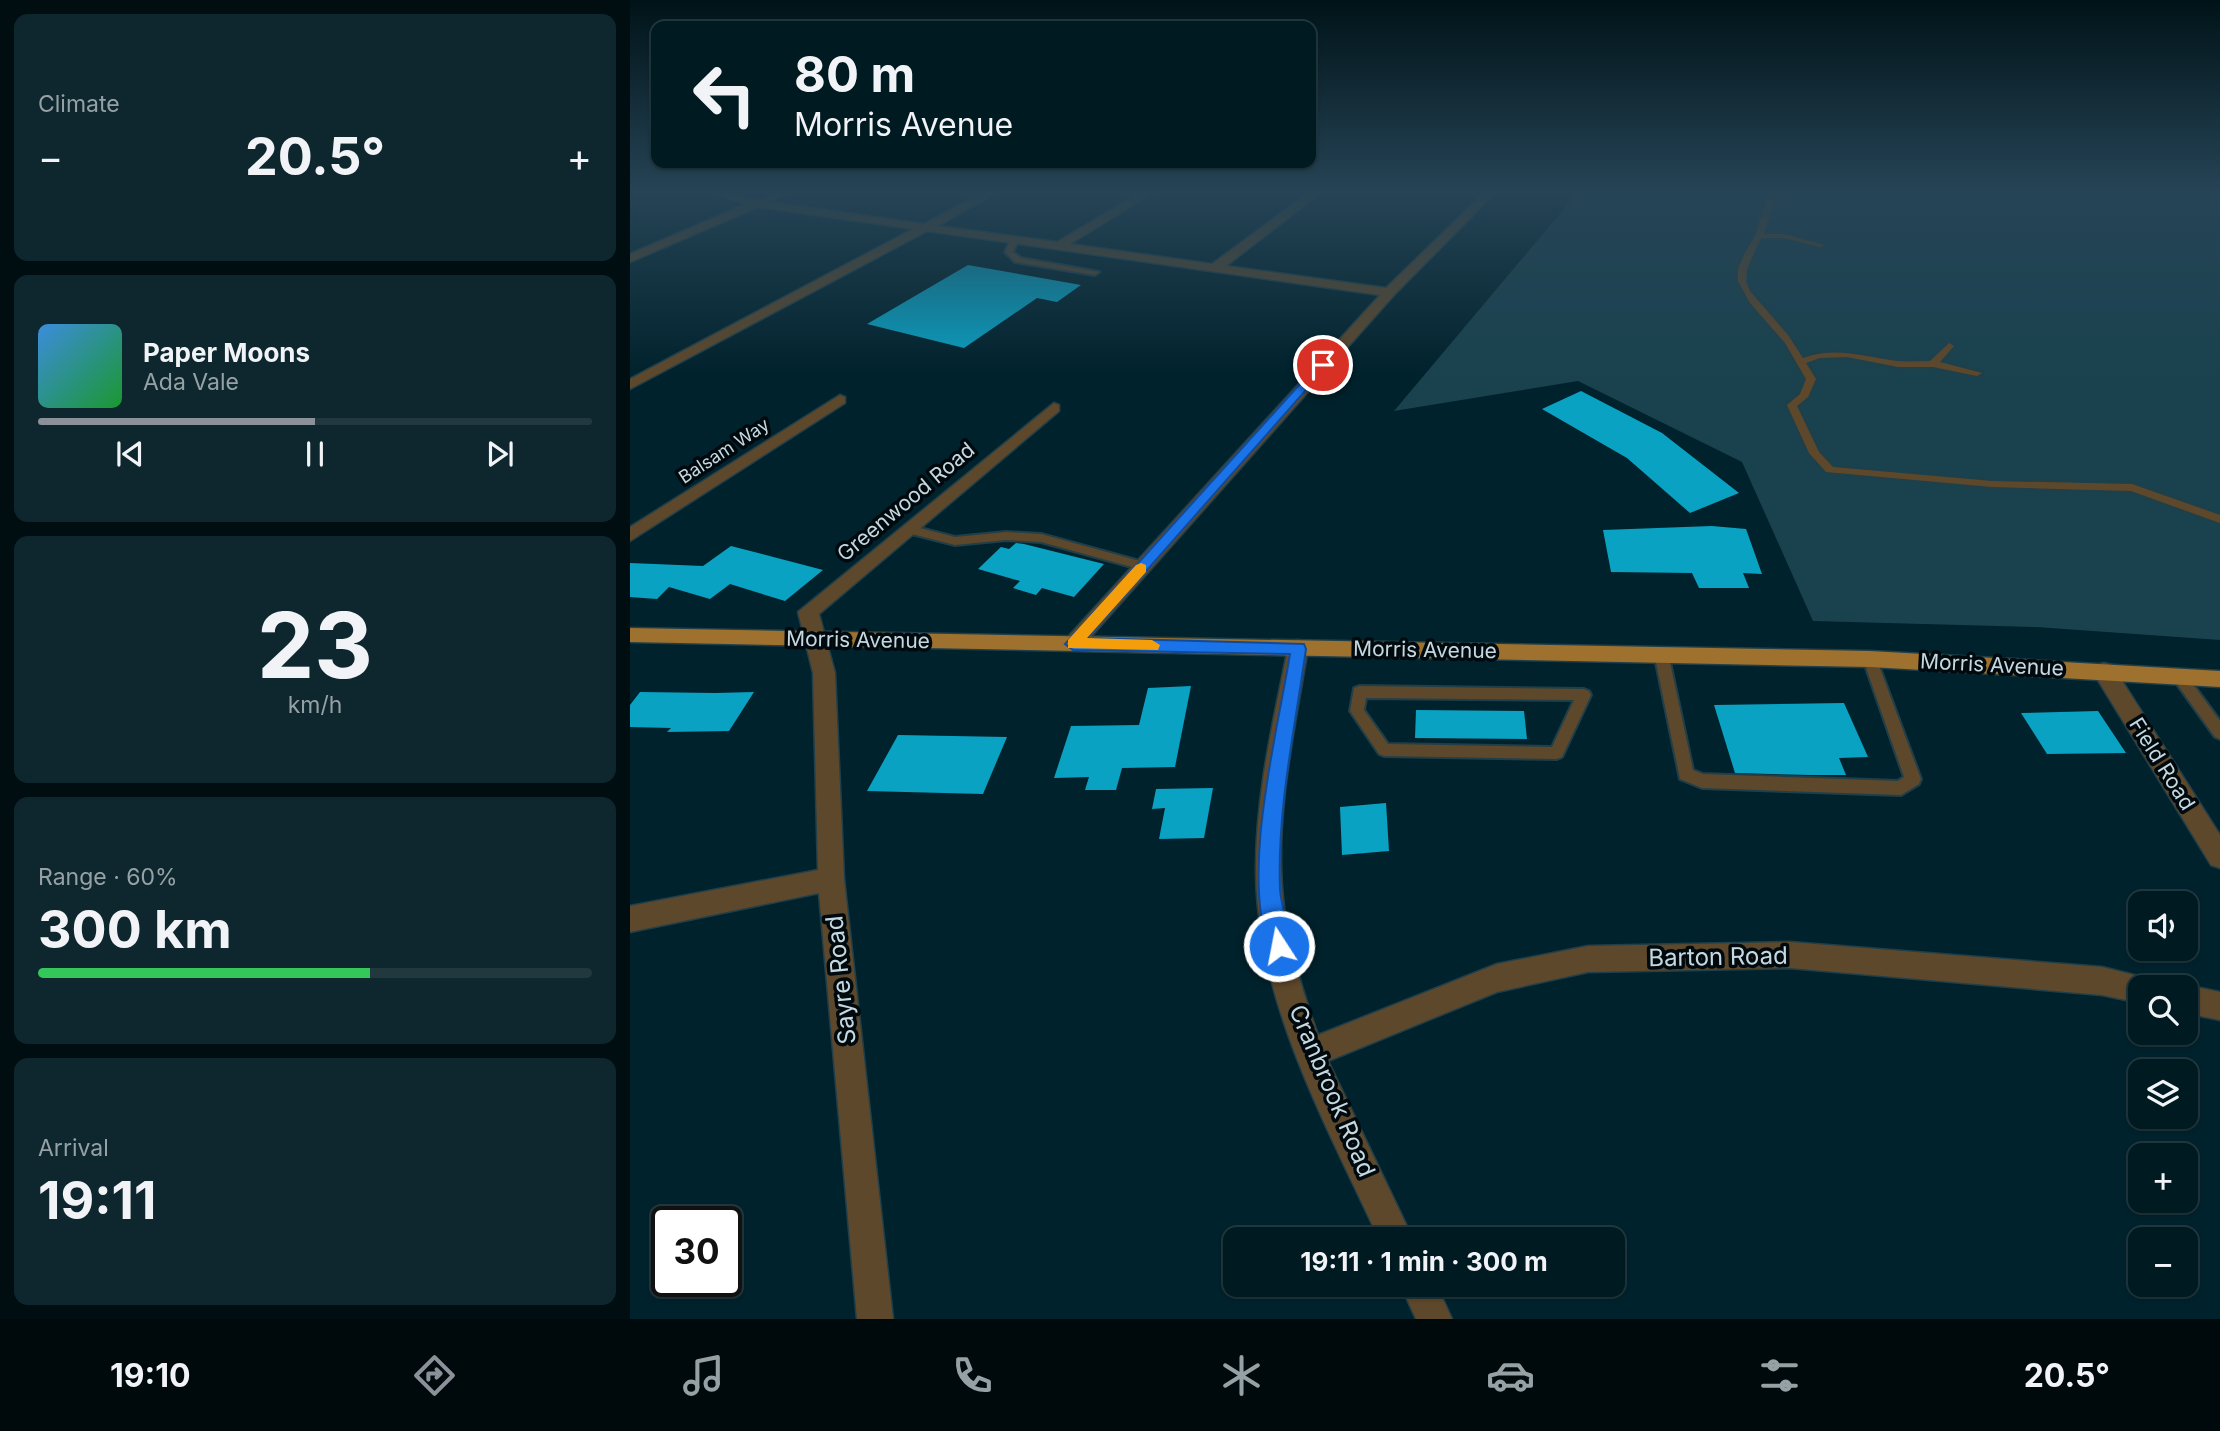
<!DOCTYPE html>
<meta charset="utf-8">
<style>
:root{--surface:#001a21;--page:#0e272e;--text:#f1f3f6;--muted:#95a1a5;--line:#22383f;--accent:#8c9099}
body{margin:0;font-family:Inter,sans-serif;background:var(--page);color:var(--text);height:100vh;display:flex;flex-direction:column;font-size:26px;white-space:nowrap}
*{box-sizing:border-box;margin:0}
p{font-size:23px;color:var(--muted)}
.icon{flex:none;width:38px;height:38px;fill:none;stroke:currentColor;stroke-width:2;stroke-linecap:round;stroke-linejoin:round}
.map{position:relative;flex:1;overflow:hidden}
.drawer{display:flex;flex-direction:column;gap:14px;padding:14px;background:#000e12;width:630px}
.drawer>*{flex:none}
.hud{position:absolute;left:21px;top:21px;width:665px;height:147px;border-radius:14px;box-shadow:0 2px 5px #0004,0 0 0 2px var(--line);background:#001a21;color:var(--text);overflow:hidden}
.tools{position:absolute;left:1498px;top:891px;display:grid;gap:14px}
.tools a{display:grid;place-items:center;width:70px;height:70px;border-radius:14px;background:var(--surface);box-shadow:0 2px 5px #0004,0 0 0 2px var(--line);font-size:35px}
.speed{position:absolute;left:21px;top:1206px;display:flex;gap:14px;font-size:35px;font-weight:700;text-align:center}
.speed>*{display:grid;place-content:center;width:91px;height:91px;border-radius:50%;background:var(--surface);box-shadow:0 2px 5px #0004,0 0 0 2px var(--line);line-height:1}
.speed .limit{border:4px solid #111;border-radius:10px;background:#fff;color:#111}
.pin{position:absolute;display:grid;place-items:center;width:60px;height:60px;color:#fff;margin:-30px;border:4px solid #fff;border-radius:50%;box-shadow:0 2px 7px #0007}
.me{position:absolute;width:77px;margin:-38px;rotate:349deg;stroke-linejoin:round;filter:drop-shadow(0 0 5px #0008)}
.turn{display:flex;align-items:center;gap:24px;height:147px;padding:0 28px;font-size:32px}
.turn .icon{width:91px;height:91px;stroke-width:2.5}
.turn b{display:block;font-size:49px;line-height:60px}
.big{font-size:52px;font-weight:700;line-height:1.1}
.drawer .tile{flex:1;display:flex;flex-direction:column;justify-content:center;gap:10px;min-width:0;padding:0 24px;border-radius:14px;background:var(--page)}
.drawer .dial{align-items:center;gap:0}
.dial b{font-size:91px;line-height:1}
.song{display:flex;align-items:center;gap:21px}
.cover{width:84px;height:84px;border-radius:10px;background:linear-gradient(135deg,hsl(210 70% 55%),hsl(130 70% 35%))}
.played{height:7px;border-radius:4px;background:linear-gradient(90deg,var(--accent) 50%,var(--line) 50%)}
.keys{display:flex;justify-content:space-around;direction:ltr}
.heat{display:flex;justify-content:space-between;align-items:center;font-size:38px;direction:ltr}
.charge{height:10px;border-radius:5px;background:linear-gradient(90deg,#34c759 60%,var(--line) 0)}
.trip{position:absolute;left:593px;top:1227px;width:402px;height:70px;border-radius:14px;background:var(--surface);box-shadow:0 2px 5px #0004,0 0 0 2px var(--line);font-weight:700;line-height:70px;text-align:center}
.tab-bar{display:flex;height:112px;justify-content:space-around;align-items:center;background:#000a0d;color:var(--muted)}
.tab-bar .icon{width:49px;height:49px}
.tab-bar .selected{color:var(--accent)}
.tab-bar b{font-size:32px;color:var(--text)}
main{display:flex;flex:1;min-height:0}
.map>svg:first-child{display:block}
.green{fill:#19424e}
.building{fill:#09a2c3}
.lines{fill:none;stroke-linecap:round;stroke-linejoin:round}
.service-casing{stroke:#203f49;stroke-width:4}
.minor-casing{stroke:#203f49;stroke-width:3}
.primary-casing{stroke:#203f49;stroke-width:3}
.service{fill:#5e482b;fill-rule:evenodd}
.minor{fill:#5e482b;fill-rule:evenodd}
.primary{fill:#9e712e;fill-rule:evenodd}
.route{fill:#1a73e8;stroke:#114b97;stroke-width:2}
.slow{fill:#f59e0b}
.labels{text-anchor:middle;stroke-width:7;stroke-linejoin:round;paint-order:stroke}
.far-street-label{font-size:18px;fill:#c5d8df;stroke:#000a0e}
.street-label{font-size:21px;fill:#c5d8df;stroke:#000a0e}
.near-street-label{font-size:24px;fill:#c5d8df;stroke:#000a0e}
</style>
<main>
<section class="drawer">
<div class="tile"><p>Climate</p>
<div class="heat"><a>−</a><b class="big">20.5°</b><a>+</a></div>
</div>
<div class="tile">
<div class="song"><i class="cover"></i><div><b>Paper Moons</b><p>Ada Vale</p></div></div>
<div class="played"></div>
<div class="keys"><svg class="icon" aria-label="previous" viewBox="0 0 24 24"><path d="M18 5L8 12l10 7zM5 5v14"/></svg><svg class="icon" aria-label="pause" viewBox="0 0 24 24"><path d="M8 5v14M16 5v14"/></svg><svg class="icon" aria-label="next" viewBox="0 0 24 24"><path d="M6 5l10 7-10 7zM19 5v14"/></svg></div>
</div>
<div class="tile dial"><b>23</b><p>km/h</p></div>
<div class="tile"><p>Range · 60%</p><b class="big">300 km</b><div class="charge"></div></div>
<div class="tile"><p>Arrival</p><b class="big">19:11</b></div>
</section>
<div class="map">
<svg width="1590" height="1319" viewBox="0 0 1590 1319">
<rect width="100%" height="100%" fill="#00222c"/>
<path class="green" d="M949,191H1590V640L1406,627L1183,621L1112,462L948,381L764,411Z"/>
<g class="building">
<path d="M338,265L451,285L427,302L407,298L334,348L237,324Z"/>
<path d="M951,391L1032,433L1109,493L1060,513L997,458L912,409Z"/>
<path d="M1082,526L1116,529L1132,574L1113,573L1119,588H1069L1062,573L981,572L973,530Z"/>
<path d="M386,543L394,544L474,564L444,597L412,588L406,595L383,588L390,581L348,569L371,547L379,549Z"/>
<path d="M101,546L193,570L155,601L100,584L80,599L39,587L27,599L0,597V563L73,566Z"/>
<path d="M561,686L545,767L492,768L486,790H455L459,777L424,778L441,726L509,725L518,688Z"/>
<path d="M10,692L85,693L124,692L99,731L37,732L41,728L0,727V705Z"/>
<path d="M1214,703L1238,757L1209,758L1216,775H1181L1105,773L1084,705Z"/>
<path d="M786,710L894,711L897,739L785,738Z"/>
<path d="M1468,711L1496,753L1417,754L1391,713Z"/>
<path d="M268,735L377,737L353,794L237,791Z"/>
<path d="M583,788L574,838L529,839L535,808L522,809L526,789Z"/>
<path d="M756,803L759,851L712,855L710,807Z"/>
</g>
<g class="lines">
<defs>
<g id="service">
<path d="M1139,191H1147L1134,234H1154L1194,245L1190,247L1154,238H1131L1117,269L1116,281L1120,291L1158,335L1173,358C1206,346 1234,357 1267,361C1278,362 1289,361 1300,361L1319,343L1324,346L1310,362L1352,373L1347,376L1303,367H1268L1217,357L1190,358L1176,363L1186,379L1178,397L1167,406L1189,452L1203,467L1362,481L1502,484L1590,515V523L1501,491L1362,487L1196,472L1179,453L1157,405L1170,394L1176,379L1155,343L1120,303L1108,281V269L1114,254L1125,236Z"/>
<path d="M384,239L388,241L383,252L391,258L469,272L465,275L385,262L375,252L380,241Z"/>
<path d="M278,525L325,537L376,532L411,534L517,563L519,566L513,570L411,542L376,540L325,545L274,532L272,529Z"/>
<path d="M1031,648L1038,653L1063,770L1073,774L1268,781L1274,777L1233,659L1240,654L1245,655L1291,779L1289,784L1271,795L1072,788L1050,779L1024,653Z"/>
<path d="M1549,671L1554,672L1590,721V739L1585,737L1544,680L1542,676L1544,672Z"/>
<path d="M729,686L954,689L959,691L961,695L932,757L927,759L754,756L749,754L720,711L724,688ZM736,698L944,700L922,747L758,744L734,710Z"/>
</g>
<g id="minor">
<path d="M76,191C93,191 110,200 125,200C135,200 147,191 162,191L140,202L294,224L355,191H369L308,226L427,242L513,191H526L440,244L582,264L681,191H693L596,266L756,288L856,191H867L764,295L450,649H436L433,644L436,639L750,295L297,231L0,389V379L283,229L128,207L0,262V254L116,204Z"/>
<path d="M210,395L215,397V403L0,541V527Z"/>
<path d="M424,403L429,405V411L189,614L205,673L214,879L263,1319H227L189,893L0,932V906L188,870L183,673L168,612Z"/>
<path d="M668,640L675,643L678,648C664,733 643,820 654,907C660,951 673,993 688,1035L867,964L958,946L1160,942L1472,967L1520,979L1523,987H1510V1003L1472,995L1160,968L958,972L867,992L698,1061L783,1239H749C696,1124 628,1004 626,874C625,798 643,722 658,648L661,643Z"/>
<path d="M1474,663L1482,665L1590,835V868L1581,865L1466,677L1463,671L1466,665Z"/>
<path d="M1556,985L1590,992V1020L1556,1013V987H1551Z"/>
<path d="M770,1284H806L822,1319H786Z"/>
</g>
<path id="primary" d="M0,628L1240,651L1590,671V687L1240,667L0,642Z"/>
</defs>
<use href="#service" class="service-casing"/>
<use href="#minor" class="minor-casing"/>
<use href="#primary" class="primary-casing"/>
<use href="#service" class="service"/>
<use href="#minor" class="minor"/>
<use href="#primary" class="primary"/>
</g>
<linearGradient id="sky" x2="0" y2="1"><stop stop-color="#001318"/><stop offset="0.51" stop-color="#264456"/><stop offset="1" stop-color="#264456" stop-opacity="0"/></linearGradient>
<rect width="1590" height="376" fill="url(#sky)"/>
<path class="route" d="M689,363L698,365L457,638L674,644L676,649C665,728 647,809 650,889C651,908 663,936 656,953L649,955L641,953C609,877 647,735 660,654L443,650L435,644Z"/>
<path class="slow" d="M511,563L516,565V572L457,638L522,640L530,645L528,650L438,648V640L506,565Z"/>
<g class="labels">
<g class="far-street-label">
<text transform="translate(94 451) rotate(-33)" y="6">Balsam Way</text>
</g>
<g class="street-label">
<text transform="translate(276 502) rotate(-40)" y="7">Greenwood Road</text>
<text transform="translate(228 640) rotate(1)" y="7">Morris Avenue</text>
<text transform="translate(795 650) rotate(1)" y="7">Morris Avenue</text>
<text transform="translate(1362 665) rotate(3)" y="7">Morris Avenue</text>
<text transform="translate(1532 764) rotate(58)" y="7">Field Road</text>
</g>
<g class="near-street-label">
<text transform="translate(1088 957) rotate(-1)" y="8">Barton Road</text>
<text transform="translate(211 980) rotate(-96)" y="8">Sayre Road</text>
<text transform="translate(702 1091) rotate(67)" y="8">Cranbrook Road</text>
</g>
</g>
</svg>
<div class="tools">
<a><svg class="icon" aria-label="sound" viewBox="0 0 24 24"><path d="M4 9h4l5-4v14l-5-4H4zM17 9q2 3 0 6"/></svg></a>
<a><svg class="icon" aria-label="search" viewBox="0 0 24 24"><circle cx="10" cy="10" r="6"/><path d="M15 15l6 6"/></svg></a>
<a><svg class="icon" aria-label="layers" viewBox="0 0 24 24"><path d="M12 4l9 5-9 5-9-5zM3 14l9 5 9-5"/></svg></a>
<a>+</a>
<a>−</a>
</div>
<div class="speed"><div class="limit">30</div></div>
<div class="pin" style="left:693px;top:365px;background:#d93025"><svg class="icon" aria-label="arrive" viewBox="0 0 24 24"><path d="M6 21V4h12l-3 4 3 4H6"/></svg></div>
<svg class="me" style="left:649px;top:946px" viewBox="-20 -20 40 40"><circle r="17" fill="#1a73e8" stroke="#fff" stroke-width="3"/><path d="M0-11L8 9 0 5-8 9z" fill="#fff"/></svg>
<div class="trip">19:11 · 1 min · 300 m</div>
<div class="hud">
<div class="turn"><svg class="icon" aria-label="left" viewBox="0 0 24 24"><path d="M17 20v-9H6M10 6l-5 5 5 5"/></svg><div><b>80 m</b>Morris Avenue</div></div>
</div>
</div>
</main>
<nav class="tab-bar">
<b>19:10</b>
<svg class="icon selected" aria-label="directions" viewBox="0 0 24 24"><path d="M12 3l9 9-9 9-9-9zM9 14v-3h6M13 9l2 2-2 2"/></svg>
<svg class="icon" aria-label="music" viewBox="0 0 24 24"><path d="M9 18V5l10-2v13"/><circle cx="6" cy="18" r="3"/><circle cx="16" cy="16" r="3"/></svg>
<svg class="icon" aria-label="phone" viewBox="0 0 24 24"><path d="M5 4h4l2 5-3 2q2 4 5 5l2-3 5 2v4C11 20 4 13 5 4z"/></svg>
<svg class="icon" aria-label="climate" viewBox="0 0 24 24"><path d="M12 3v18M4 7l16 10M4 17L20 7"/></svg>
<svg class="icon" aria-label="car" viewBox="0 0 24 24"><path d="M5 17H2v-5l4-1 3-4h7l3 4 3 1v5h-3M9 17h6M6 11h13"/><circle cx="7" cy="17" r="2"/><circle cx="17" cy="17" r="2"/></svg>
<svg class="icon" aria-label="filters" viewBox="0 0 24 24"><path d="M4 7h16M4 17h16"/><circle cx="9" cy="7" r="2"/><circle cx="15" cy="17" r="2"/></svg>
<b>20.5°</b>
</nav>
